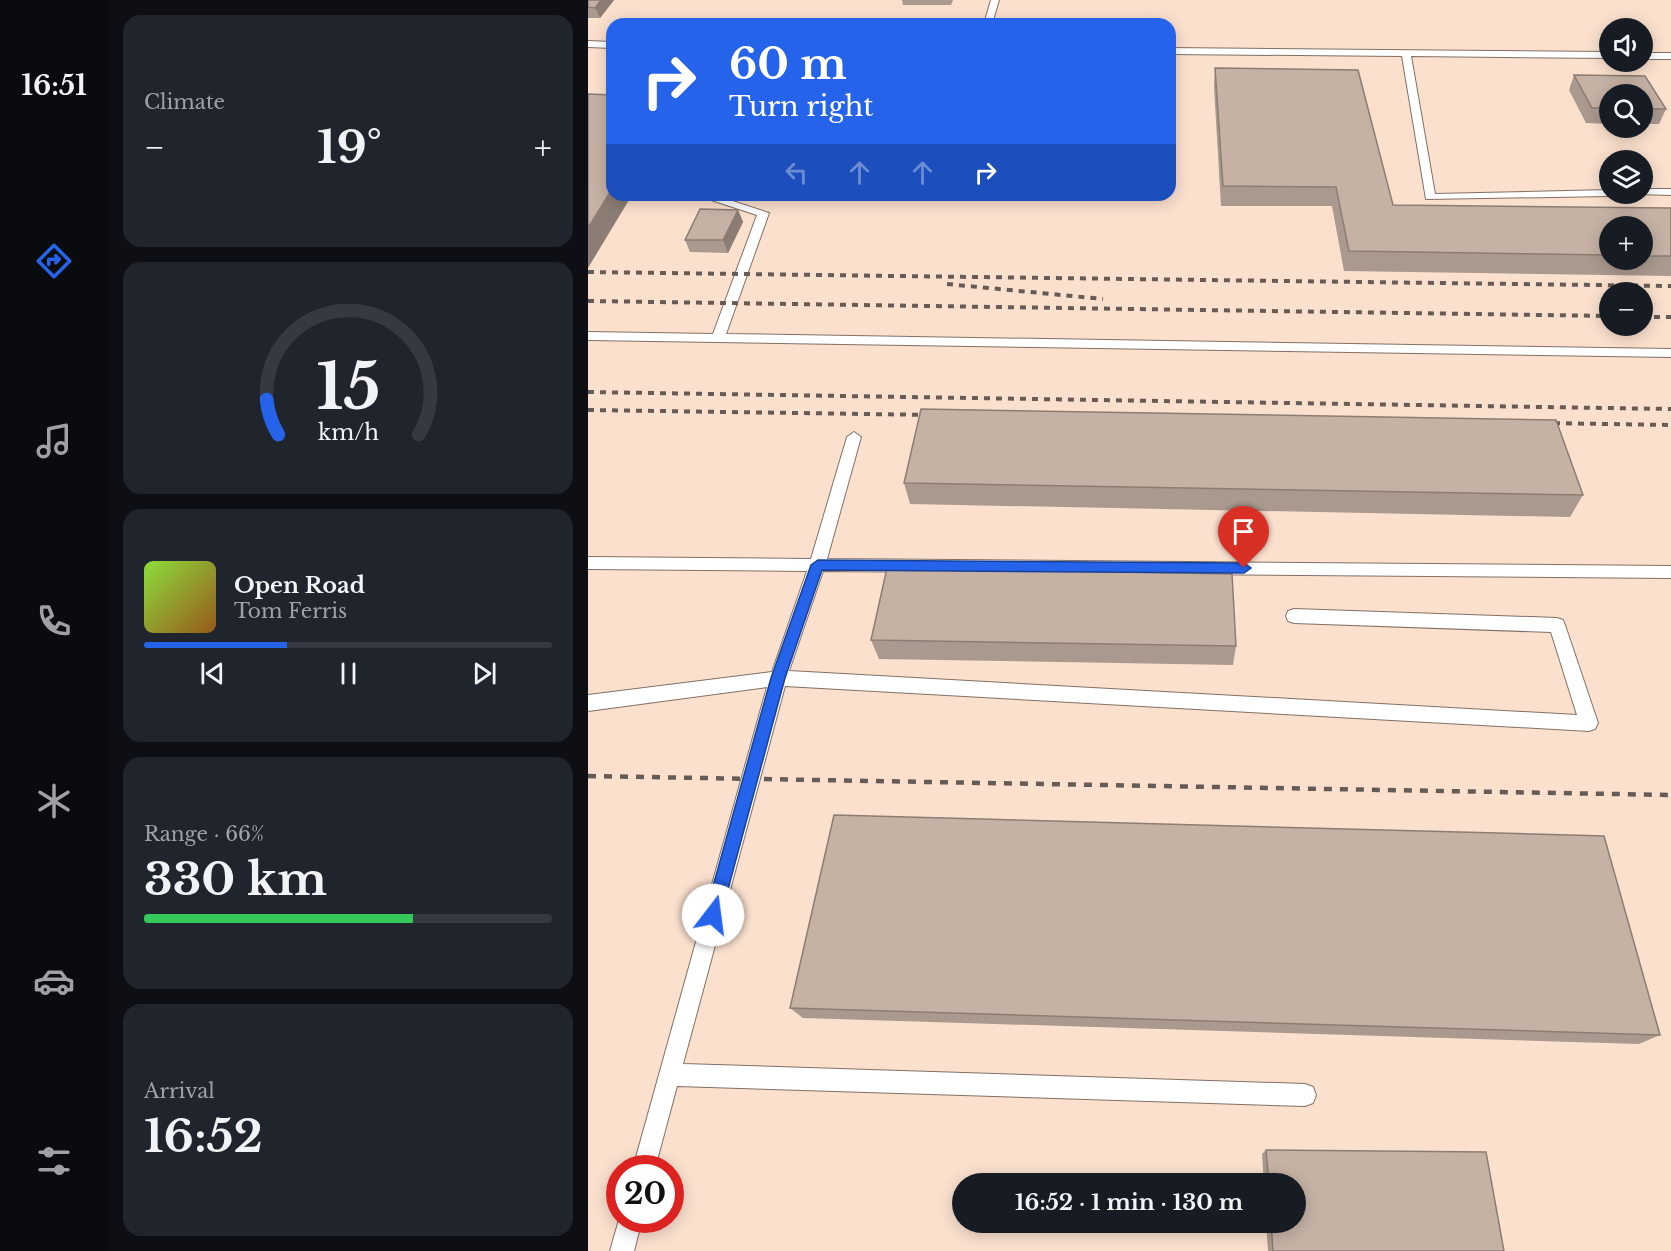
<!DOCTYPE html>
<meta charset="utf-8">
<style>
:root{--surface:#171b24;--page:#20242c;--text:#f1f3f6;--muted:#9ea1a6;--line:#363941;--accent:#2563eb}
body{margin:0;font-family:"Libre Baskerville",serif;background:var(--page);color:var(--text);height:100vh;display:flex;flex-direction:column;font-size:22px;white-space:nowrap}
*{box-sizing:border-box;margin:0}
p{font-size:20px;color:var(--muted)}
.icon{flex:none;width:33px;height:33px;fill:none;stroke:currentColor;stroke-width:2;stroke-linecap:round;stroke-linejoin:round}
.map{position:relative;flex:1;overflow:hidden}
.sheet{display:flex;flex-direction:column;gap:15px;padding:15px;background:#0d0f14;width:480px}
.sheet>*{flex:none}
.banner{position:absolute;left:18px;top:18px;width:570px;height:183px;border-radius:18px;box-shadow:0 3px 15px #0003;background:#2563eb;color:#fff;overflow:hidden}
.buttons{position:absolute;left:1011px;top:18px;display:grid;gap:12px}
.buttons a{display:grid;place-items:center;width:54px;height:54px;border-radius:50%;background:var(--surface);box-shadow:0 3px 15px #0003;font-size:30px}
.speed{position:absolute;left:18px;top:1155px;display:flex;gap:12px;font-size:30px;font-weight:700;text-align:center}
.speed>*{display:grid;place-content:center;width:78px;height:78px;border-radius:50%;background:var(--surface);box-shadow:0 3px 15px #0003;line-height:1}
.speed .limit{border:9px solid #d22;background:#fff;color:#111}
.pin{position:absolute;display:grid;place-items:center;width:51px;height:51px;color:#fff;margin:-62px -26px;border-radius:50% 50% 50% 0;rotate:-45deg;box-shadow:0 0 6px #0007}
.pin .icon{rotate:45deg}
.me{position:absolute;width:66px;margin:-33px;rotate:15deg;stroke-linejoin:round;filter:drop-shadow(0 0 4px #0008)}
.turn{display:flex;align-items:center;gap:21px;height:126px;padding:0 24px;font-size:27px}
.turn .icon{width:78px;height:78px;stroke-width:2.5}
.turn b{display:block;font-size:42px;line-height:51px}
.lanes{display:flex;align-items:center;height:57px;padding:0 24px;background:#0003;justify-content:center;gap:30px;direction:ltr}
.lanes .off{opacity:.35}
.big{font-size:45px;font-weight:800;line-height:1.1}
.sheet .card{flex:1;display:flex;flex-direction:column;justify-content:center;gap:9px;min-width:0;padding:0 21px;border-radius:18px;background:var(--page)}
.sheet .dial{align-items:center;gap:0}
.dial svg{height:156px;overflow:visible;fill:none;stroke:var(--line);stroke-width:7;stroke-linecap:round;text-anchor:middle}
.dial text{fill:var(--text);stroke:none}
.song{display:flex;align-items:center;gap:18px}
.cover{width:72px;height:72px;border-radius:9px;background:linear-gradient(135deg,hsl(90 70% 55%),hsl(30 70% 35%))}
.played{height:6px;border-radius:3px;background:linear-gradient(90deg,var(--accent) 35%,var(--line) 35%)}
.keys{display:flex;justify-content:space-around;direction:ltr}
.heat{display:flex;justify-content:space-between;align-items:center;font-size:33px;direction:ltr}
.charge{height:9px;border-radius:4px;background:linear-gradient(90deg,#34c759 66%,var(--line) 0)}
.trip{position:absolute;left:364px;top:1173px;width:354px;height:60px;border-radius:30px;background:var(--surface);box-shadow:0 3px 15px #0003;font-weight:800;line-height:60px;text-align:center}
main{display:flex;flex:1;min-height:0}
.dock{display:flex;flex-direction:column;width:108px;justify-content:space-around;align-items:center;background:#090b0e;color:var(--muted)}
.dock .icon{width:42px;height:42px}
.dock .current{color:var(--accent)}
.dock b{font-size:27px;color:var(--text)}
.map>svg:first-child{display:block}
.built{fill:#fbe0ce;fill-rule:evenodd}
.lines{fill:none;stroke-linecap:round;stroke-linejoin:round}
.service-casing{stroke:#827064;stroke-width:2}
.service{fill:#fff;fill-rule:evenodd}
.rail-far1{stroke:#665c55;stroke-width:4;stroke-dasharray:6 6;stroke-linecap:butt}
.rail{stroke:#665c55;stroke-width:4.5;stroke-dasharray:8 8;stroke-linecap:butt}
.wall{fill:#aa998e;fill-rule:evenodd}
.shaded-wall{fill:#8b7d74}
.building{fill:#c6b2a5;stroke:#8b7d74;stroke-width:1.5}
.route{fill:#2563eb;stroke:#184099;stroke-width:1.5}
</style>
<main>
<nav class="dock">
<b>16:51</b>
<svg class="icon current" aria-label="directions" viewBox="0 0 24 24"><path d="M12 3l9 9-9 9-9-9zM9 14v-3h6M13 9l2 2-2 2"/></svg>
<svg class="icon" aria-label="music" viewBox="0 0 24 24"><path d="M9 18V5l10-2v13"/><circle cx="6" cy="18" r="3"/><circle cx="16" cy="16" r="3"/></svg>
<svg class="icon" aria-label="phone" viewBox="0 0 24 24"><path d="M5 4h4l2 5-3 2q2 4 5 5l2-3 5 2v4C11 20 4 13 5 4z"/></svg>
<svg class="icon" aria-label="climate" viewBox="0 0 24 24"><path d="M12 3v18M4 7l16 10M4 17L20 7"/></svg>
<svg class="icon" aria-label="car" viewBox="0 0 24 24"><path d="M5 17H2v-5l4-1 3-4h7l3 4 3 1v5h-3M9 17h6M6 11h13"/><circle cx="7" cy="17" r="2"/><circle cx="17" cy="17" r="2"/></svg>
<svg class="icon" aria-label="filters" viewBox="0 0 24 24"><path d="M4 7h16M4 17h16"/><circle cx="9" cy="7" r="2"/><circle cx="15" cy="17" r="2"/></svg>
</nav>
<section class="sheet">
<div class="card"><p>Climate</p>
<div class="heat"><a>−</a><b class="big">19°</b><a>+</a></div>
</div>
<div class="card dial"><svg viewBox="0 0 100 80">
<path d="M14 69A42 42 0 1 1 86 69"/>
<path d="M14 69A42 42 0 0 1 8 51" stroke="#2563eb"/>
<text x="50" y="56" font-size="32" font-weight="700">15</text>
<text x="50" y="72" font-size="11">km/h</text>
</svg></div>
<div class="card">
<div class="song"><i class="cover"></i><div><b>Open Road</b><p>Tom Ferris</p></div></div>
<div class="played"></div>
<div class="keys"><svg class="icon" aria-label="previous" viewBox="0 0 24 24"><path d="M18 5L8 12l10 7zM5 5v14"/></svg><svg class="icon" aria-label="pause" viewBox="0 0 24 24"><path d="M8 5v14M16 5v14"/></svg><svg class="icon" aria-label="next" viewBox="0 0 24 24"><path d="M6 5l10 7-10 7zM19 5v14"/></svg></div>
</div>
<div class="card"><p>Range · 66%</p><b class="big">330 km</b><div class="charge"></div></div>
<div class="card"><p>Arrival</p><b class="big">16:52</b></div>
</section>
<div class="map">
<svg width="1083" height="1251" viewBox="0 0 1083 1251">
<rect width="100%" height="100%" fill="#fdece1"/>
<path class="built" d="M0,0H1083V1251H0ZM24,24H582V195H24ZM1022,28H1054V62H1022ZM1022,94H1054V128H1022ZM1022,160H1054V194H1022ZM1022,226H1054V260H1022ZM1022,292H1054V326H1022ZM32,1168H82V1220H32ZM375,1184H708V1222H375Z"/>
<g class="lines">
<defs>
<g id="service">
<path d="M403,0H411L404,24H396Z"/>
<path d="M0,41L24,42V48L0,47Z"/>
<path d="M582,48L1022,52V58L823,56L847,194L1022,190V194H1027L1022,196L838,199L814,56L582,54Z"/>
<rect x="1054" y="53" width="29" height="6"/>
<path d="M1054,189H1083V195L1050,194H1054Z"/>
<path d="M108,195H126L181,213L138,334L1083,349V357L0,340V332L125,334L169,215Z"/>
<path d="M266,432L273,437L239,559L1083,566V578L235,571L201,671L989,715L963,632L706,623L700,621L698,616L700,611L706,609L969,618L975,620L977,625L1010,723L1007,729L1001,731L197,686L95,1064L717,1084L725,1087L728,1095L725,1103L717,1106L89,1086L67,1168H45L179,687L0,711V695L184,672L219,571L0,569V557L223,559L259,437Z"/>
<path d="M32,1216V1220H54L46,1251H22Z"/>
</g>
</defs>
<use href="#service" class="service-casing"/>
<use href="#service" class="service"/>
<g class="rail-far1">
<path d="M0,272L1083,286"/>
<path d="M359,284L515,299"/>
<path d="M0,301L1022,316"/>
<path d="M1054,317H1083"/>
<path d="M0,392L1083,409"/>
<path d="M0,410L348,415"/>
<path d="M954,423L1083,425"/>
</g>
<path class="rail" d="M0,776L1083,795"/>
</g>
<g class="wall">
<path d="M0,0H26L12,18H0Z"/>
<path d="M314,0H365L363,5H315Z"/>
<path d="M627,68L805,205L1083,208V276L756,271L744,206H633L626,87ZM1022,226H1054V260H1022Z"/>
<path d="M986,75L1057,76L1078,109L1071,124H1054V94H1022V124L998,123L981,90Z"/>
<path d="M150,210L155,222L140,253L102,252L97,240Z"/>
<path d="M316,483L995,495L982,517L322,504Z"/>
<path d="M283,640L648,646L645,665L291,659Z"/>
<path d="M202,1008L1072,1035L1051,1044L215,1018Z"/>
<path d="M678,1150L916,1251H680L678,1222H708V1184H676L674,1154Z"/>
</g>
<g class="shaded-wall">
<path d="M13,0H26L12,18L7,8Z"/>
<path d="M24,189V195H44L0,268V228Z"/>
<path d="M150,210L155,222L140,253L135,240Z"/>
</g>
<g class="building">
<path d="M0,0H13L7,8L0,7Z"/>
<path d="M627,68L770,70L805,205L1083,208V256H1054V226H1022V255L761,251L748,187L635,186Z"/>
<path d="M986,75L1057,76L1078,109H1054V94H1022V108H1004Z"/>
<path d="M0,94L24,95V189L0,228Z"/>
<path d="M112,209L150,210L135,240H97Z"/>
<path d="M333,409L968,420L995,495L316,483Z"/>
<path d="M299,568L644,574L648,646L283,640Z"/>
<path d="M246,815L1016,836L1072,1035L202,1008Z"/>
<path d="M678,1150L898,1152L916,1251H685L683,1222H708V1184H681Z"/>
</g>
<path class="route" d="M230,560L656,563L663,568L656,573L234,570L197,678L133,915L131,921L125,924L119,921L117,915L183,678L223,565Z"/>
</svg>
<div class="buttons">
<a><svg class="icon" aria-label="sound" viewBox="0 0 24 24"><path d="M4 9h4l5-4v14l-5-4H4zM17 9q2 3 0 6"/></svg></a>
<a><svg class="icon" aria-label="search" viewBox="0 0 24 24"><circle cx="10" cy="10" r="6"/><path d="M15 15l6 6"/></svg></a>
<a><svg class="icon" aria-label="layers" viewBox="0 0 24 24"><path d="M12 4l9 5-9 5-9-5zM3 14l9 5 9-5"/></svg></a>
<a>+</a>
<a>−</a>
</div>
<div class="speed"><div class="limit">20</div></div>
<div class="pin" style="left:656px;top:568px;background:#d93025"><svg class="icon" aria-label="arrive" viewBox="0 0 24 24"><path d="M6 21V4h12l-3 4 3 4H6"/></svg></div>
<svg class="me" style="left:125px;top:915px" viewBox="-20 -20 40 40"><circle r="19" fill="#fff"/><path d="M0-13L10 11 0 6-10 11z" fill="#2563eb"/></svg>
<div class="trip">16:52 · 1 min · 130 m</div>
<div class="banner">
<div class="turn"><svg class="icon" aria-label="right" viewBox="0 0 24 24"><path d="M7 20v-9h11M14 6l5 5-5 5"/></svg><div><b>60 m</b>Turn right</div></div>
<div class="lanes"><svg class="icon off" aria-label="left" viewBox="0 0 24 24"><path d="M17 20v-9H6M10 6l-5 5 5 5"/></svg><svg class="icon off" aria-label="ahead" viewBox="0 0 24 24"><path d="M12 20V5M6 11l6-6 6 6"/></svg><svg class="icon off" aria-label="ahead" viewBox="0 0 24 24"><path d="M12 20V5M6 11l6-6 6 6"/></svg><svg class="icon" aria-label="right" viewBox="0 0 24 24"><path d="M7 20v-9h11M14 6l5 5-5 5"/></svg></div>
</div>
</div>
</main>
